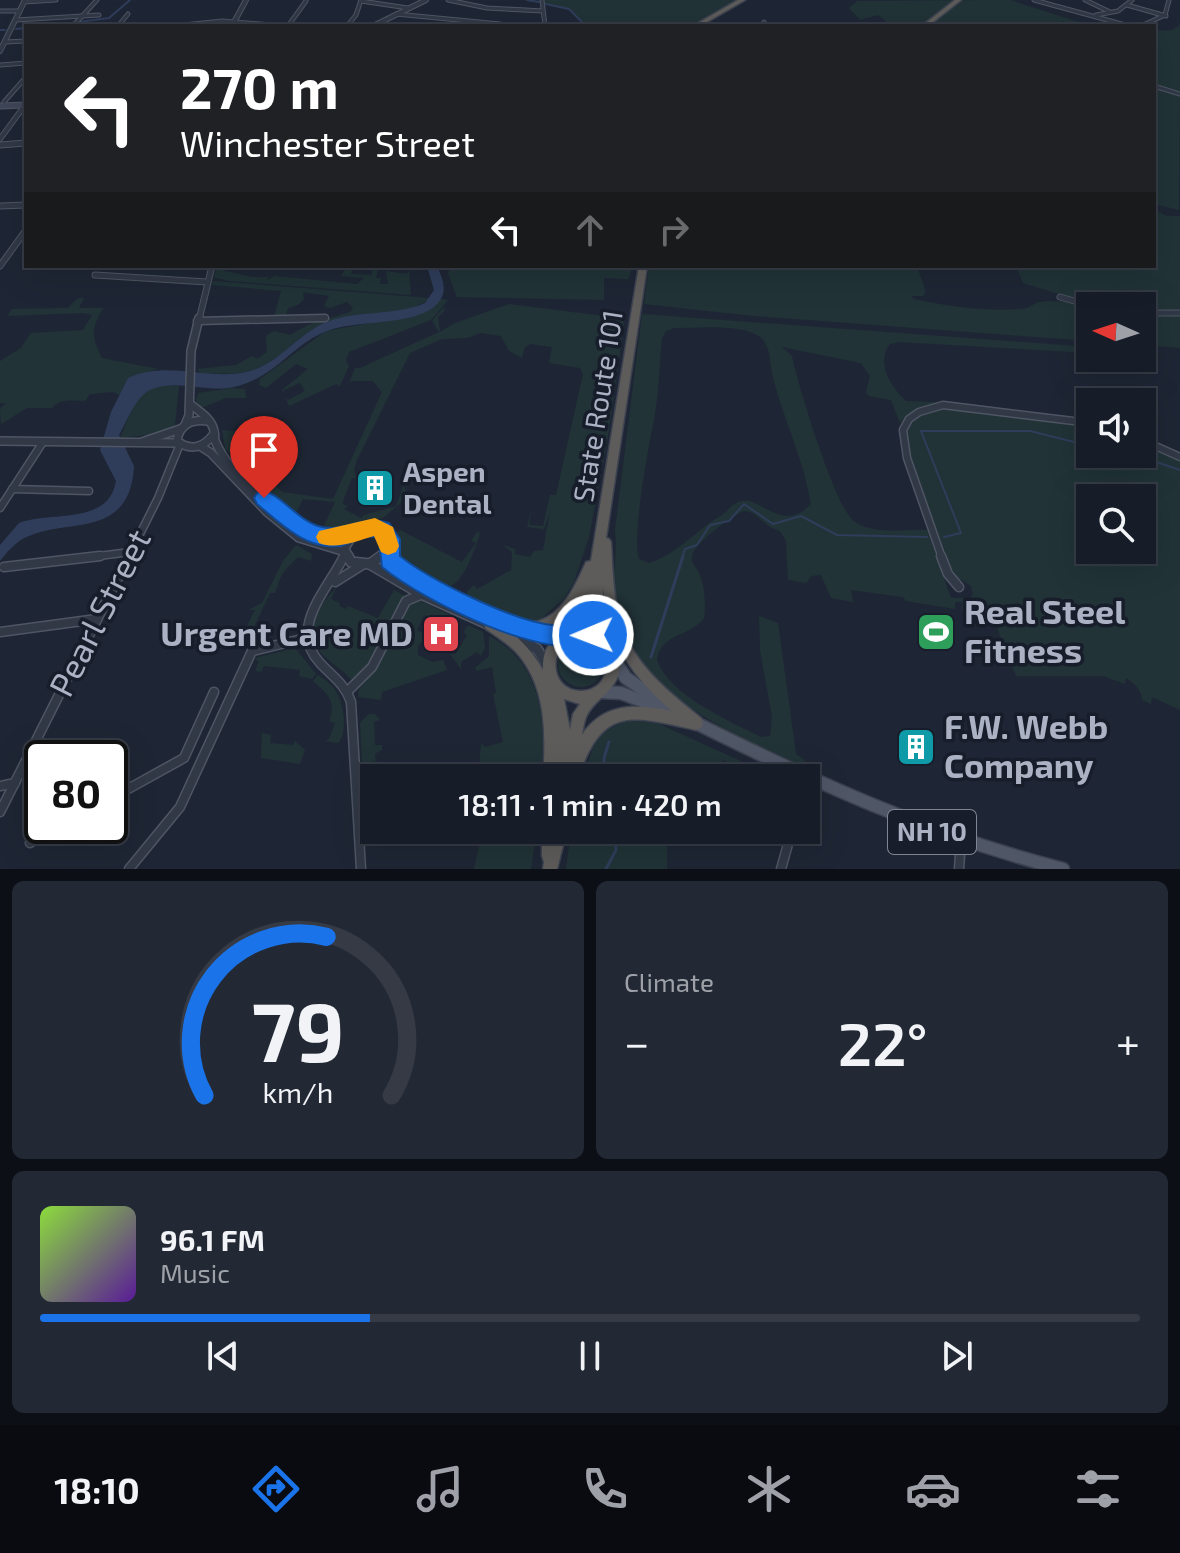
<!DOCTYPE html>
<meta charset="utf-8">
<style>
:root{--surface:#161c28;--page:#232934;--text:#f1f3f6;--muted:#9ea1a8;--line:#353a45;--accent:#1a73e8}
body{margin:0;font-family:"Exo 2",sans-serif;background:var(--page);color:var(--text);height:100vh;display:flex;flex-direction:column;font-size:30px;white-space:nowrap}
*{box-sizing:border-box;margin:0}
p{font-size:26px;color:var(--muted)}
.icon{flex:none;width:44px;height:44px;fill:none;stroke:currentColor;stroke-width:2;stroke-linecap:round;stroke-linejoin:round}
.map{position:relative;height:869px;overflow:hidden}
.panel{display:flex;flex-direction:column;gap:12px;padding:12px;background:#0c0f16;flex:1}
.panel>*{flex:none}
.banner{position:absolute;left:24px;top:24px;width:1132px;height:244px;border-radius:0px;box-shadow:0 8px 32px #0002,0 0 0 2px var(--line);background:#202124;color:#fff;overflow:hidden}
.needle{width:52px;rotate:273deg}
.fabs{position:absolute;left:1076px;top:292px;display:grid;gap:16px}
.fabs a{display:grid;place-items:center;width:80px;height:80px;border-radius:0px;background:var(--surface);box-shadow:0 8px 32px #0002,0 0 0 2px var(--line);font-size:40px}
.speed{position:absolute;left:24px;top:740px;display:flex;gap:16px;font-size:40px;font-weight:700;text-align:center}
.speed>*{display:grid;place-content:center;width:104px;height:104px;border-radius:50%;background:var(--surface);box-shadow:0 8px 32px #0002,0 0 0 2px var(--line);line-height:1}
.speed .limit{border:4px solid #111;border-radius:12px;background:#fff;color:#111}
.pin{position:absolute;display:grid;place-items:center;width:68px;height:68px;color:#fff;margin:-82px -34px;border-radius:50% 50% 50% 0;rotate:-45deg;box-shadow:0 0 8px #0007}
.pin .icon{rotate:45deg}
.me{position:absolute;width:88px;margin:-44px;rotate:269deg;stroke-linejoin:round;filter:drop-shadow(0 0 6px #0008)}
.turn{display:flex;align-items:center;gap:28px;height:168px;padding:0 24px;font-size:36px}
.turn .icon{width:104px;height:104px;stroke-width:2.5}
.turn b{display:block;font-size:56px;line-height:68px}
.lanes{display:flex;align-items:center;height:76px;padding:0 24px;background:#0003;justify-content:center;gap:40px;direction:ltr}
.lanes .off{opacity:.35}
.big{font-size:60px;font-weight:600;line-height:1.1}
.panel .card{flex:1;display:flex;flex-direction:column;justify-content:center;gap:12px;min-width:0;padding:0 28px;border-radius:12px;background:var(--page)}
.panel .dial{align-items:center;gap:0}
.dial svg{height:208px;overflow:visible;fill:none;stroke:var(--line);stroke-width:7;stroke-linecap:round;text-anchor:middle}
.dial text{fill:var(--text);stroke:none}
.song{display:flex;align-items:center;gap:24px}
.cover{width:96px;height:96px;border-radius:12px;background:linear-gradient(135deg,hsl(90 70% 55%),hsl(270 70% 35%))}
.played{height:8px;border-radius:4px;background:linear-gradient(90deg,var(--accent) 30%,var(--line) 30%)}
.keys{display:flex;justify-content:space-around;direction:ltr}
.heat{display:flex;justify-content:space-between;align-items:center;font-size:44px;direction:ltr}
.panel .tiles{flex:1;display:grid;gap:12px;grid-template-columns:1fr 1fr}
.card:last-child{grid-column:span 2}
.trip{position:absolute;left:360px;top:764px;width:460px;height:80px;border-radius:0px;background:var(--surface);box-shadow:0 8px 32px #0002,0 0 0 2px var(--line);font-weight:600;line-height:80px;text-align:center}
.menu{display:flex;height:128px;justify-content:space-around;align-items:center;background:#090b10;color:var(--muted)}
.menu .icon{width:56px;height:56px}
.menu .selected{color:var(--accent)}
.menu b{font-size:36px;color:var(--text)}
.map>svg:first-child{display:block}
.green{fill:#213337;fill-rule:evenodd}
.water{fill:#2f3d5b}
.lines{fill:none;stroke-linecap:round;stroke-linejoin:round}
.stream-far1{stroke:#2f3d5b;stroke-width:2}
.stream{stroke:#2f3d5b;stroke-width:3}
.minor-far3-casing{stroke:#4f5564;stroke-width:5}
.minor-far2-casing{stroke:#4f5564;stroke-width:7}
.minor-far1-casing{stroke:#4f5564;stroke-width:9}
.minor-casing{stroke:#4f5564;stroke-width:11}
.tertiary-far3-casing{stroke:#4f5564;stroke-width:6}
.tertiary-far2-casing{stroke:#4f5564;stroke-width:7}
.tertiary-far1-casing{stroke:#4f5564;stroke-width:10}
.tertiary-casing{stroke:#4f5564;stroke-width:12}
.secondary-casing{stroke:#4f5564;stroke-width:7}
.primary-casing{stroke:#3b414f;stroke-width:15}
.trunk-casing{stroke:#3c4250;stroke-width:3}
.minor-far3{stroke:#313846;stroke-width:3}
.minor-far2{stroke:#313846;stroke-width:5}
.minor-far1{stroke:#313846;stroke-width:6}
.minor{stroke:#313846;stroke-width:8}
.tertiary-far3{stroke:#313846;stroke-width:4}
.tertiary-far2{stroke:#313846;stroke-width:5}
.tertiary-far1{stroke:#313846;stroke-width:7}
.tertiary{stroke:#313846;stroke-width:9}
.secondary{stroke:#3f4659;stroke-width:5}
.primary{stroke:#4f5666;stroke-width:12}
.trunk{fill:#5e5c5a;fill-rule:evenodd}
.route{fill:#1a73e8;stroke:#114b97;stroke-width:2}
.slow{fill:#f59e0b}
.labels{text-anchor:middle;stroke-width:7;stroke-linejoin:round;paint-order:stroke}
.shield{fill:#171d2a;stroke:#7f8595;stroke-width:2}
.shield-label{font-size:26px;font-weight:bold;fill:#abb2c3}
.street-label{font-size:28px;fill:#abb2c3;stroke:#171d2a}
.poi-label{font-size:28px;font-weight:bold;fill:#abb2c3;stroke:#171d2a;text-anchor:start}
.near-poi-label{font-size:34px;font-weight:bold;fill:#abb2c3;stroke:#171d2a;text-anchor:start}
.near-street-label{font-size:34px;fill:#abb2c3;stroke:#171d2a}
</style>
<div class="map">
<svg width="1180" height="869" viewBox="0 0 1180 869">
<rect width="100%" height="100%" fill="#1e2635"/>
<g class="green">
<path d="M545,0H738L692,26H588L570,9L545,3Z"/>
<path d="M1010,0L1085,24L1105,26H892L878,15L860,20L849,8L857,1Z"/>
<path d="M1180,25V93L1154,85V31L1172,30Z"/>
<path d="M1154,87L1180,96L1179,210L1154,204Z"/>
<path d="M1154,210L1167,216H1180V311H1142V306L1088,303L1023,283L1016,266H1154Z"/>
<path d="M217,266H225L224,271C240,273 248,279 268,277L267,280L275,276L357,284L364,278L341,276L347,266H365L352,270L351,274L371,275L374,266H387L386,270H378L376,278H381L380,284H388L386,271L407,274L409,270L411,295L229,281L214,277Z"/>
<path d="M450,266H633L628,279L604,278V300L457,297L448,274Z"/>
<path d="M649,266H917L926,292L923,296H912L913,299C946,306 986,312 1023,309C1030,308 1033,303 1040,302C1057,299 1074,303 1090,307V341L754,316L644,304Z"/>
<path d="M213,281L430,298C413,315 358,315 334,320C301,328 282,363 249,371C235,375 215,373 200,373L197,369L236,365L252,356L257,359L267,352L266,336L274,331L290,335L308,325L350,312L353,308L347,302L330,308L324,306L329,296L303,292L304,299L298,305L288,308L285,317H274L281,291L212,285Z"/>
<path d="M78,298H84L79,308H103C91,330 91,336 102,358L158,369L128,378L120,395L113,392L90,394L85,401C72,401 61,398 52,408H27L1,424L0,408L6,404L0,403V361L21,348L31,333L83,330L92,315L84,313L7,316L12,309L68,308Z"/>
<path d="M441,299L448,300L431,320L349,352L346,360L349,366L340,386L336,384L289,406L285,397L288,400L305,391L300,383L284,390V393L282,390L308,369L296,364L266,388L259,385L260,379L326,331L419,314Z"/>
<path d="M509,304L603,316L616,312L622,315L624,324L608,436L589,537L574,582L564,599L537,622L522,620L469,597L467,592L474,585L477,589L511,570L512,552L503,545L515,549V554L530,557L534,551L543,550L550,512L544,529L527,527L532,507L529,525L543,526L550,495H556L583,374L580,368L549,363L552,347L531,344L525,347L522,358L509,351L501,336L481,333L467,338L442,339L410,353L357,460L354,471L357,478H352L342,504L348,506L344,509L361,518L364,515L396,506L404,485L407,496L405,499L383,518L338,530H322L335,502L303,499L295,515L253,479L262,463V471L282,492L333,499L382,392L373,381H350L355,368H360L439,332L432,321L443,308L445,310L438,317L440,332L455,323Z"/>
<path d="M642,314L1090,347V353L899,342L890,344C875,363 891,387 906,401L959,403L1090,420L938,403L913,411L900,423L891,400L869,396L866,392L870,376L861,363L782,347L792,356C797,382 836,511 855,522C875,535 904,529 927,530L951,598H970L973,594L971,586C965,581 955,578 951,572C942,560 902,442 906,430C911,414 931,408 947,407L1085,426L1090,427V454H1142V445L1180,461V710L1152,697L1151,704L1142,700C1142,690 1134,683 1126,678L1125,684L1103,676H1016L993,618L962,611V602H955V609L906,601L903,597L851,590L853,602L831,598L821,575L811,576L806,583L788,580L786,541L780,531C762,527 761,513 744,511C733,515 694,543 692,556C690,562 697,568 699,573C705,587 706,603 704,618C691,637 660,633 657,660C669,695 729,721 761,737L770,736L772,717L760,650L759,616L778,623L796,754L806,761L797,764C724,728 632,694 615,604C611,579 618,555 615,530ZM674,328C695,328 743,323 760,337C771,345 770,365 773,378C784,420 804,461 811,504C783,534 761,497 742,501C732,503 729,510 722,515C696,530 678,554 649,563L639,559C631,539 649,444 654,419C659,393 659,365 662,339L666,331ZM1090,498H1142V550H1090Z"/>
<path d="M1142,315H1180V348L1142,345Z"/>
<path d="M156,385L179,386L175,425L158,434L120,438L136,399Z"/>
<path d="M232,388L245,389L246,398H226L201,408L196,400L198,393Z"/>
<path d="M222,430L250,433L257,438L258,451L247,471L225,448Z"/>
<path d="M400,530L462,562L476,543L471,541L477,532L480,533C475,549 464,584 446,588L408,570L392,554L395,533Z"/>
<path d="M296,545L312,554L311,561L298,557C280,575 283,571 275,593H270L255,625L252,643L236,645L234,638L243,634L255,610H248L262,603L283,561Z"/>
<path d="M336,588L331,599L340,603L339,606L346,609L348,606L378,618L394,590L407,597L365,671L353,682C345,671 334,666 324,656C301,635 319,604 336,588Z"/>
<path d="M416,599L459,619L454,626L424,615L417,630L427,636L418,646V655L433,662L443,660L447,670L382,692L381,700L358,697L359,689L377,666L408,604Z"/>
<path d="M468,625L483,632L485,647L481,656L477,652L461,662V669L450,654H456L467,635L463,632Z"/>
<path d="M489,636C542,662 548,725 540,778H478L481,743L485,747L503,742L493,694L496,693L492,667L477,671L475,668L489,656Z"/>
<circle cx="581" cy="664" r="23"/>
<path d="M295,648L316,674L311,679L299,676L300,670L264,666L261,672L255,671L259,661L255,660L258,657Z"/>
<path d="M318,675C325,680 333,685 337,693C344,705 348,733 338,743L324,741L329,739L335,723L329,721C337,700 327,694 313,681Z"/>
<path d="M369,714H375L380,720L374,722L375,745H382V750L375,754L377,778H374V788L368,790L363,786L360,723Z"/>
<path d="M628,720L657,723L778,778H761L723,760L716,778H584C592,746 596,732 628,720Z"/>
<path d="M262,733L271,735L270,743L293,745L295,741L305,750L300,764L261,758Z"/>
<path d="M458,830H537L531,869H474L482,833L455,836Z"/>
<path d="M571,830H674V840L667,842V869H566Z"/>
</g>
<path class="water" d="M427,266L438,268C443,280 448,292 438,303C417,327 357,319 327,331C292,344 277,377 234,387C207,393 175,378 150,390C135,397 127,422 119,435L134,466C130,539 70,518 29,536C16,541 8,551 0,561V545L19,523C49,511 109,526 116,481L100,450L111,412L128,378C168,359 209,382 250,371C277,364 297,336 322,324C354,309 393,317 425,303L434,290Z"/>
<g class="lines">
<g class="stream-far1">
<path d="M527,0L539,2"/>
<path d="M546,4L569,9L586,26"/>
<path d="M49,26L109,18L130,0"/>
<path d="M16,29L26,28"/>
<path d="M0,30H5"/>
<path d="M1133,454L1180,470"/>
<path d="M944,537L961,533L921,431H1030L1090,446"/>
<path d="M682,558L685,549L697,545L710,525L729,521L744,504L773,524L801,516L837,535L927,537"/>
</g>
<g class="stream">
<path d="M651,657L683,556"/>
<path d="M605,778L604,758L609,742"/>
<path d="M606,869L616,850L614,830"/>
</g>
<defs>
<g id="minor-far3">
<path d="M448,0L487,8L543,11"/>
<path d="M542,0L545,26"/>
<path d="M1034,0L1129,26"/>
<path d="M1085,0L1110,12"/>
<path d="M361,1L408,8"/>
<path d="M24,2L56,0"/>
<path d="M1127,5L1166,16"/>
<path d="M0,11H20"/>
<path d="M396,14L500,24"/>
<path d="M1096,15L1118,11L1132,0"/>
<path d="M16,20L99,15"/>
<path d="M764,22L766,26"/>
<path d="M377,24L390,26"/>
<path d="M73,26L97,0"/>
<path d="M118,26L128,14"/>
<path d="M174,26L222,21L285,26"/>
<path d="M288,26L306,1"/>
<path d="M347,26L356,15L361,0"/>
<path d="M1141,26L1165,15L1169,0"/>
<path d="M1154,34V38"/>
<path d="M5,42L26,41"/>
<path d="M0,65L26,63"/>
<path d="M1154,86L1180,94"/>
<path d="M4,102L26,77"/>
</g>
<g id="minor-far2">
<path d="M0,145L26,143"/>
<path d="M0,206L26,205"/>
<path d="M0,266L26,230"/>
<path d="M95,275L207,282"/>
<path d="M1060,297L1092,306"/>
<path d="M1142,313H1180"/>
<path d="M251,320L325,318"/>
</g>
<g id="minor-far1">
<path d="M197,321L325,318"/>
<path d="M1142,440L1180,457"/>
<path d="M12,489L89,491"/>
<path d="M0,508L43,442"/>
<path d="M83,558L130,552"/>
<path d="M128,558L158,498L180,444"/>
<path d="M343,558L345,554"/>
<path d="M942,558L907,458L903,430L909,419L919,412L943,405L1090,423"/>
</g>
<g id="minor">
<path d="M344,556C329,588 287,628 320,663C332,676 345,684 351,702L361,869"/>
<path d="M941,556L948,574L959,587"/>
<path d="M4,567L100,556"/>
<path d="M335,582L362,565"/>
<path d="M0,632L97,619"/>
<path d="M348,691L372,667L406,601L420,595"/>
<path d="M0,786L15,783"/>
<path d="M110,799L184,758L214,692"/>
<path d="M0,812L129,556"/>
<path d="M30,843L55,826"/>
<path d="M129,869L180,807L252,651L306,638"/>
<path d="M781,869L792,830"/>
<path d="M959,869L961,841"/>
</g>
<g id="tertiary-far3">
<path d="M232,26L246,0"/>
<path d="M373,26L426,0"/>
<path d="M0,51L25,0"/>
<path d="M0,139L25,105"/>
</g>
<path id="tertiary-far2" d="M199,320L212,266"/>
<g id="tertiary-far1">
<path d="M190,404C199,411 212,419 214,431C216,438 213,437 216,443C230,474 283,525 315,534C338,541 359,525 382,529L389,539L387,551L378,558"/>
<path d="M208,421C192,419 179,424 177,441C190,451 203,448 213,435"/>
<path d="M185,425L189,415L191,351L199,318"/>
<path d="M0,441L178,443"/>
<path d="M142,442L180,429"/>
<path d="M200,446L211,453L267,512L299,538L345,552"/>
<path d="M387,551L391,558"/>
<path d="M349,558L345,548L355,532"/>
</g>
<g id="tertiary">
<path d="M348,556L351,562L370,564L381,556"/>
<path d="M390,556C412,594 522,631 565,635"/>
<path d="M370,564L421,594L492,626"/>
<path d="M511,634L537,649L548,667"/>
</g>
<path id="secondary" d="M0,106L26,105"/>
<g id="primary">
<path d="M614,660L626,678L668,707"/>
<path d="M600,692L621,693L679,715"/>
<path d="M692,721C812,781 932,836 1063,869"/>
</g>
<g id="trunk">
<path d="M738,0H745L700,26H693Z"/>
<path d="M955,0H961L928,26H922Z"/>
<path d="M639,266H647L606,538L609,539L611,542C613,575 613,611 628,641C644,673 674,696 701,718L703,723L701,728L696,730C632,716 603,704 578,778H543C546,735 547,686 516,652C507,643 496,636 486,629L484,625L486,621L490,619C513,630 530,648 543,670C542,638 560,641 574,620C579,613 580,603 582,595C567,620 545,640 514,631L512,627L514,623C522,621 530,623 539,621C564,613 576,584 586,562L591,561ZM603,588C609,642 631,676 672,711C637,704 604,702 582,735C583,729 584,722 586,717C594,699 614,693 619,672C621,663 618,657 615,648C609,629 602,608 603,588ZM591,606L598,631L583,627L588,619ZM581,639C616,642 614,691 581,691C548,691 546,642 581,639ZM564,699L580,704L573,714L570,730Z"/>
<path d="M542,830H567L557,869H543L544,862L542,856Z"/>
</g>
</defs>
<use href="#minor-far3" class="minor-far3-casing"/>
<use href="#minor-far2" class="minor-far2-casing"/>
<use href="#minor-far1" class="minor-far1-casing"/>
<use href="#minor" class="minor-casing"/>
<use href="#tertiary-far3" class="tertiary-far3-casing"/>
<use href="#tertiary-far2" class="tertiary-far2-casing"/>
<use href="#tertiary-far1" class="tertiary-far1-casing"/>
<use href="#tertiary" class="tertiary-casing"/>
<use href="#secondary" class="secondary-casing"/>
<use href="#primary" class="primary-casing"/>
<use href="#trunk" class="trunk-casing"/>
<use href="#minor-far3" class="minor-far3"/>
<use href="#minor-far2" class="minor-far2"/>
<use href="#minor-far1" class="minor-far1"/>
<use href="#minor" class="minor"/>
<use href="#tertiary-far3" class="tertiary-far3"/>
<use href="#tertiary-far2" class="tertiary-far2"/>
<use href="#tertiary-far1" class="tertiary-far1"/>
<use href="#tertiary" class="tertiary"/>
<use href="#secondary" class="secondary"/>
<use href="#primary" class="primary"/>
<use href="#trunk" class="trunk"/>
</g>
<path class="route" d="M264,490C285,498 299,522 322,527C346,532 364,514 389,523L400,539V556C430,580 513,621 552,625C568,627 585,621 601,628L604,635L601,643C548,664 423,601 382,567L379,541L376,537C362,534 352,544 339,546C306,550 280,523 257,504L254,498L257,493Z"/>
<path class="slow" d="M375,518L393,527L399,546L396,552L388,555L381,552L374,536C356,541 337,550 319,543L316,537L319,531Z"/>
<defs>
<symbol id="building-square" viewBox="-11 -11 22 22"><rect x="-9" y="-9" width="18" height="18" rx="4" fill="#0f9aa8" stroke="#171d2a"/><path d="M-4-6H4V6H1V3H-1V6H-4ZM-2.5-4.3h1.7v1.8h-1.7ZM.8-4.3h1.7v1.8H.8ZM-2.5-1h1.7V.8h-1.7ZM.8-1h1.7V.8H.8Z" fill="#fff"/></symbol>
<symbol id="stadium-square" viewBox="-11 -11 22 22"><rect x="-9" y="-9" width="18" height="18" rx="4" fill="#2e9e5b" stroke="#171d2a"/><path d="M0-5a6.5 5 0 1 0 0 10a6.5 5 0 1 0 0-10ZM-3.5-1.8h7v3.6h-7Z" fill="#fff"/></symbol>
<symbol id="hospital-square" viewBox="-11 -11 22 22"><rect x="-9" y="-9" width="18" height="18" rx="4" fill="#e0444e" stroke="#171d2a"/><path d="M-5-5h3v3.5h4V-5h3V5h-3V1.5h-4V5h-3Z" fill="#fff"/></symbol>
</defs>
<g fill-rule="evenodd">
<use href="#building-square" x="353" y="466" width="44" height="44"/>
<use href="#stadium-square" x="914" y="610" width="44" height="44"/>
<use href="#hospital-square" x="419" y="612" width="44" height="44"/>
<use href="#building-square" x="894" y="725" width="44" height="44"/>
</g>
<g class="labels">
<rect class="shield" x="888" y="810" width="88" height="44" rx="6"/>
<g class="shield-label">
<text x="932" y="841">NH 10</text>
</g>
<g class="street-label">
<text transform="translate(598 406) rotate(-81)" y="10">State Route 101</text>
</g>
<g class="poi-label">
<text x="403" y="482">Aspen<tspan x="403" dy="32">Dental</tspan></text>
</g>
<g class="near-poi-label">
<text x="964" y="624">Real Steel<tspan x="964" dy="39">Fitness</tspan></text>
<text x="413" y="646" text-anchor="end">Urgent Care MD</text>
<text x="944" y="739">F.W. Webb<tspan x="944" dy="39">Company</tspan></text>
</g>
<g class="near-street-label">
<text transform="translate(100 613) rotate(-63)" y="12">Pearl Street</text>
</g>
</g>
</svg>
<div class="fabs">
<a><svg class="needle" viewBox="-14 -14 28 28"><path d="M0-13l5 13h-10z" fill="#e53935"/><path d="M0 13l5-13h-10z" fill="#9ea1a8"/></svg></a>
<a><svg class="icon" aria-label="sound" viewBox="0 0 24 24"><path d="M4 9h4l5-4v14l-5-4H4zM17 9q2 3 0 6"/></svg></a>
<a><svg class="icon" aria-label="search" viewBox="0 0 24 24"><circle cx="10" cy="10" r="6"/><path d="M15 15l6 6"/></svg></a>
</div>
<div class="speed"><div class="limit">80</div></div>
<div class="pin" style="left:264px;top:498px;background:#d93025"><svg class="icon" aria-label="arrive" viewBox="0 0 24 24"><path d="M6 21V4h12l-3 4 3 4H6"/></svg></div>
<svg class="me" style="left:593px;top:635px" viewBox="-20 -20 40 40"><circle r="17" fill="#1a73e8" stroke="#fff" stroke-width="3"/><path d="M0-11L8 9 0 5-8 9z" fill="#fff"/></svg>
<div class="trip">18:11 · 1 min · 420 m</div>
<div class="banner">
<div class="turn"><svg class="icon" aria-label="left" viewBox="0 0 24 24"><path d="M17 20v-9H6M10 6l-5 5 5 5"/></svg><div><b>270 m</b>Winchester Street</div></div>
<div class="lanes"><svg class="icon" aria-label="left" viewBox="0 0 24 24"><path d="M17 20v-9H6M10 6l-5 5 5 5"/></svg><svg class="icon off" aria-label="ahead" viewBox="0 0 24 24"><path d="M12 20V5M6 11l6-6 6 6"/></svg><svg class="icon off" aria-label="right" viewBox="0 0 24 24"><path d="M7 20v-9h11M14 6l5 5-5 5"/></svg></div>
</div>
</div>
<section class="panel">
<div class="tiles">
<div class="card dial"><svg viewBox="0 0 100 80">
<path d="M14 69A42 42 0 1 1 86 69"/>
<path d="M14 69A42 42 0 0 1 61 8" stroke="#1a73e8"/>
<text x="50" y="56" font-size="32" font-weight="700">79</text>
<text x="50" y="72" font-size="11">km/h</text>
</svg></div>
<div class="card"><p>Climate</p>
<div class="heat"><a>−</a><b class="big">22°</b><a>+</a></div>
</div>
<div class="card">
<div class="song"><i class="cover"></i><div><b>96.1 FM</b><p>Music</p></div></div>
<div class="played"></div>
<div class="keys"><svg class="icon" aria-label="previous" viewBox="0 0 24 24"><path d="M18 5L8 12l10 7zM5 5v14"/></svg><svg class="icon" aria-label="pause" viewBox="0 0 24 24"><path d="M8 5v14M16 5v14"/></svg><svg class="icon" aria-label="next" viewBox="0 0 24 24"><path d="M6 5l10 7-10 7zM19 5v14"/></svg></div>
</div>
</div>
</section>
<nav class="menu">
<b>18:10</b>
<svg class="icon selected" aria-label="directions" viewBox="0 0 24 24"><path d="M12 3l9 9-9 9-9-9zM9 14v-3h6M13 9l2 2-2 2"/></svg>
<svg class="icon" aria-label="music" viewBox="0 0 24 24"><path d="M9 18V5l10-2v13"/><circle cx="6" cy="18" r="3"/><circle cx="16" cy="16" r="3"/></svg>
<svg class="icon" aria-label="phone" viewBox="0 0 24 24"><path d="M5 4h4l2 5-3 2q2 4 5 5l2-3 5 2v4C11 20 4 13 5 4z"/></svg>
<svg class="icon" aria-label="climate" viewBox="0 0 24 24"><path d="M12 3v18M4 7l16 10M4 17L20 7"/></svg>
<svg class="icon" aria-label="car" viewBox="0 0 24 24"><path d="M5 17H2v-5l4-1 3-4h7l3 4 3 1v5h-3M9 17h6M6 11h13"/><circle cx="7" cy="17" r="2"/><circle cx="17" cy="17" r="2"/></svg>
<svg class="icon" aria-label="filters" viewBox="0 0 24 24"><path d="M4 7h16M4 17h16"/><circle cx="9" cy="7" r="2"/><circle cx="15" cy="17" r="2"/></svg>
</nav>
